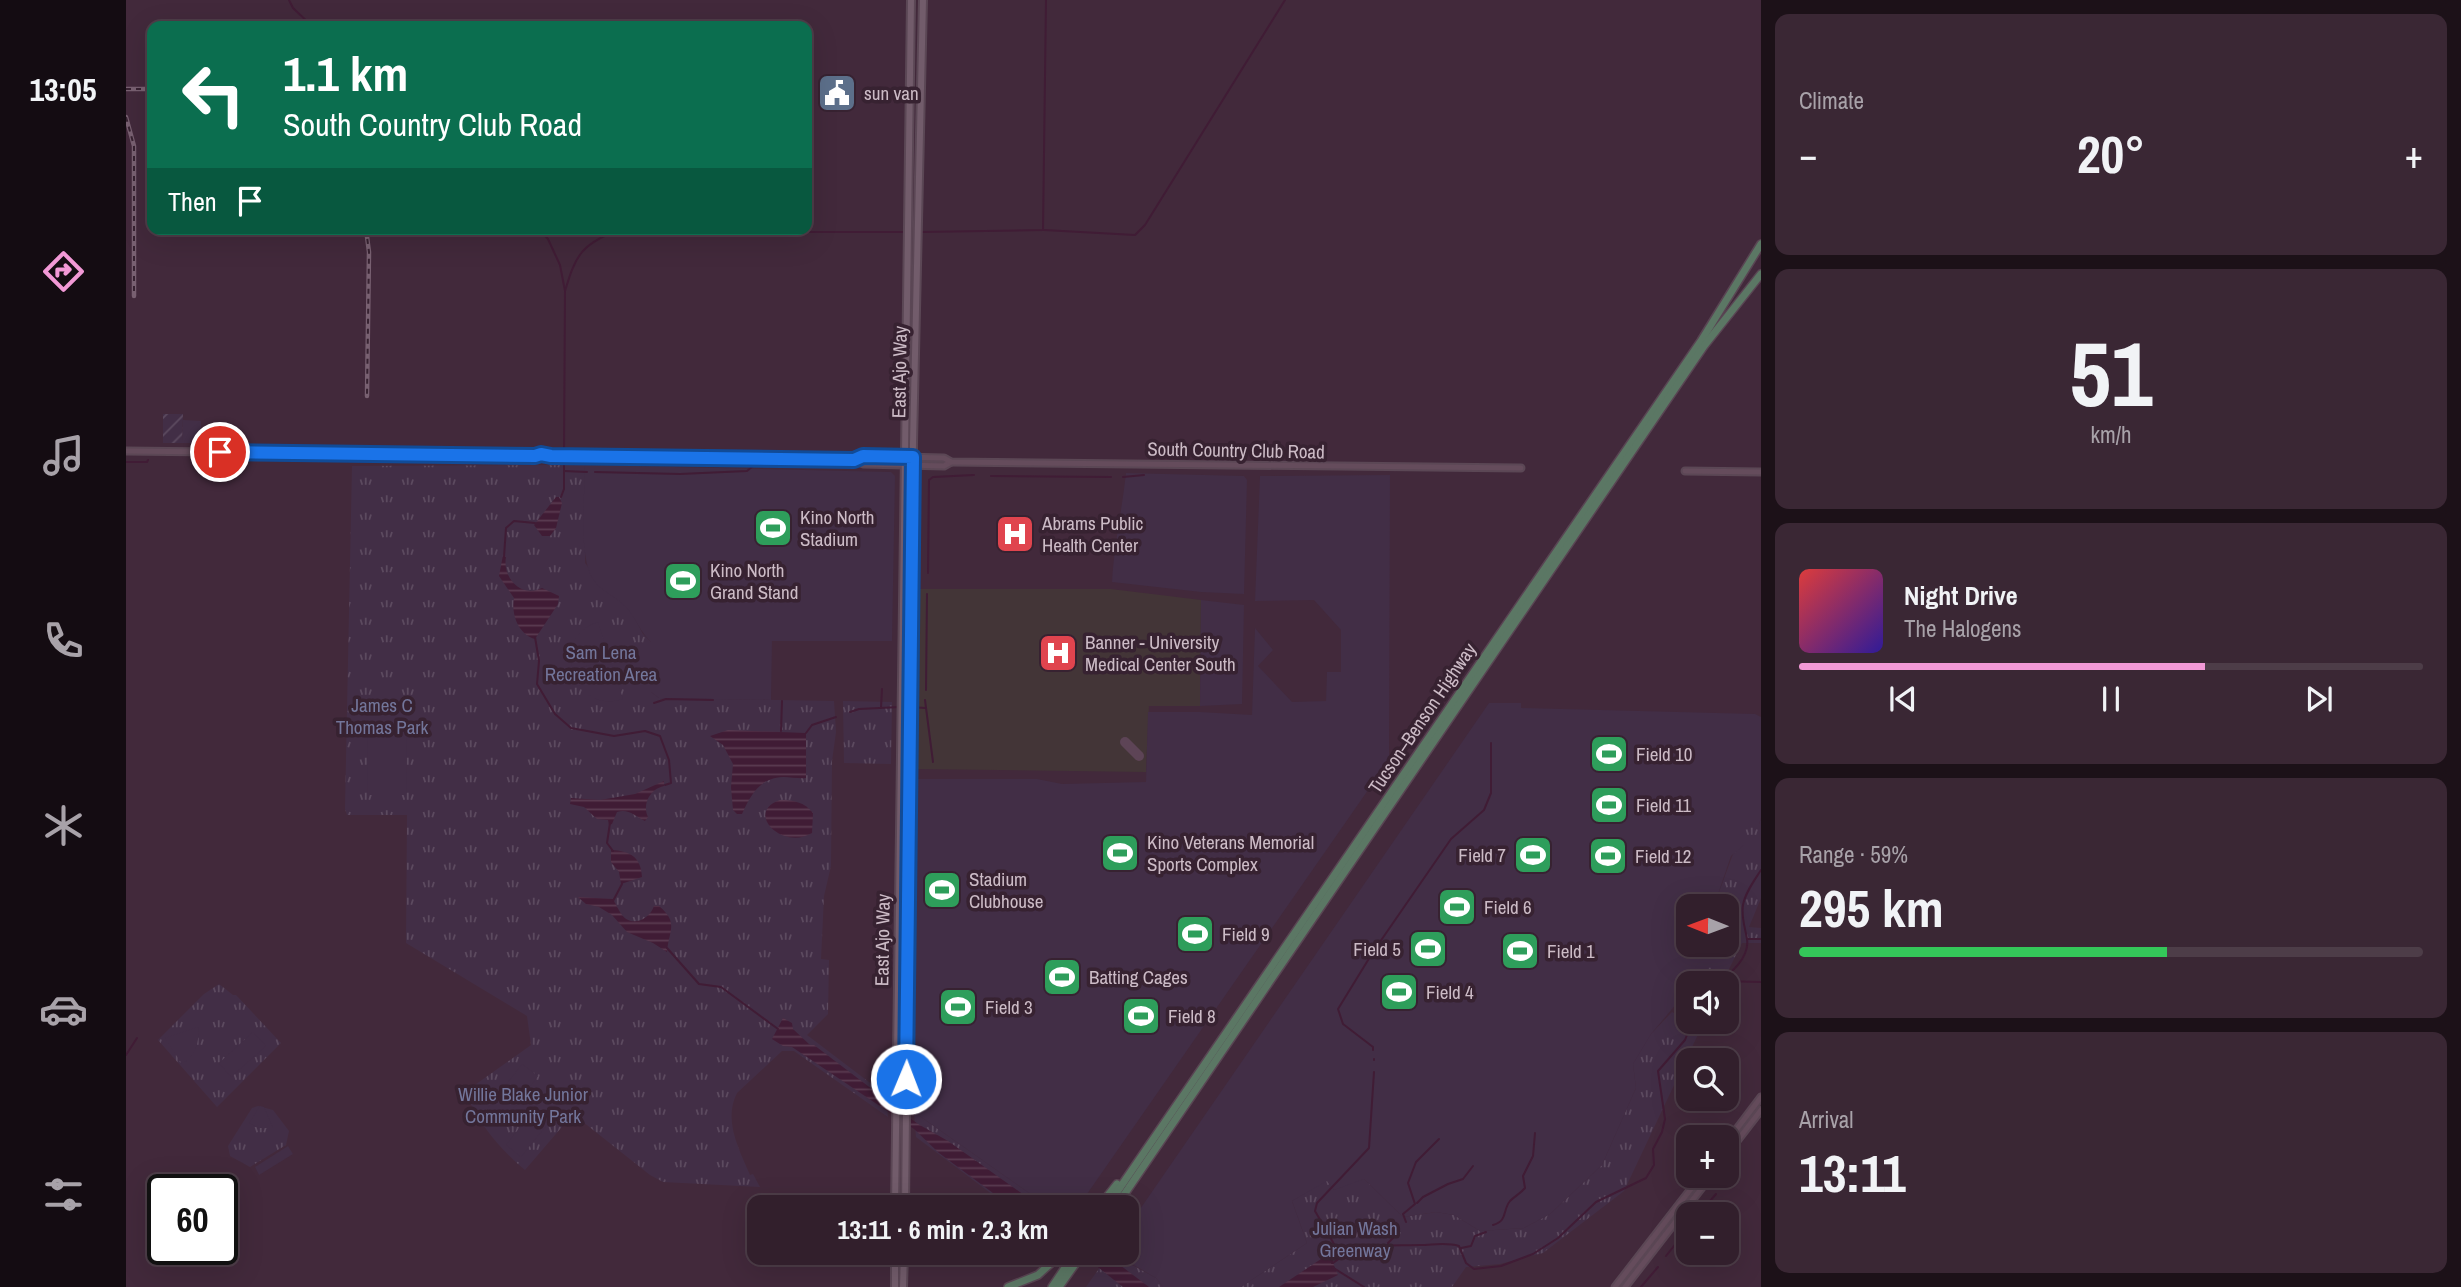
<!DOCTYPE html>
<meta charset="utf-8">
<style>
:root{--surface:#321f2c;--page:#3a2734;--text:#f1f3f6;--muted:#a8a2a9;--line:#4d3d48;--accent:#f299d6}
body{margin:0;font-family:"Archivo Narrow",sans-serif;background:var(--page);color:var(--text);height:100vh;display:flex;flex-direction:column;font-size:26px;white-space:nowrap}
*{box-sizing:border-box;margin:0}
p{font-size:23px;color:var(--muted)}
.icon{flex:none;width:38px;height:38px;fill:none;stroke:currentColor;stroke-width:2;stroke-linecap:round;stroke-linejoin:round}
.map{position:relative;flex:1;overflow:hidden}
.side{display:flex;flex-direction:column;gap:14px;padding:14px;background:#1c1118;width:700px}
.side>*{flex:none}
.hud{position:absolute;left:21px;top:21px;width:665px;height:214px;border-radius:14px;box-shadow:0 7px 28px #0002,0 0 0 2px var(--line);background:#0b6e4f;color:#fff;overflow:hidden}
.needle{width:46px;rotate:271deg}
.tools{position:absolute;left:1550px;top:894px;display:grid;gap:14px}
.tools a{display:grid;place-items:center;width:63px;height:63px;border-radius:14px;background:var(--surface);box-shadow:0 7px 28px #0002,0 0 0 2px var(--line);font-size:35px}
.speed{position:absolute;left:21px;top:1174px;display:flex;gap:14px;font-size:35px;font-weight:700;text-align:center}
.speed>*{display:grid;place-content:center;width:91px;height:91px;border-radius:50%;background:var(--surface);box-shadow:0 7px 28px #0002,0 0 0 2px var(--line);line-height:1}
.speed .limit{border:4px solid #111;border-radius:10px;background:#fff;color:#111}
.pin{position:absolute;display:grid;place-items:center;width:60px;height:60px;color:#fff;margin:-30px;border:4px solid #fff;border-radius:50%;box-shadow:0 2px 7px #0007}
.me{position:absolute;width:77px;margin:-38px;rotate:1deg;stroke-linejoin:round;filter:drop-shadow(0 0 5px #0008)}
.turn{display:flex;align-items:center;gap:24px;height:147px;padding:0 21px;font-size:32px}
.turn .icon{width:91px;height:91px;stroke-width:2.5}
.turn b{display:block;font-size:49px;line-height:60px}
.then{display:flex;align-items:center;height:66px;padding:0 21px;background:#0003;gap:14px;font-size:26px}
.big{font-size:52px;font-weight:800;line-height:1.1}
.side .tile{flex:1;display:flex;flex-direction:column;justify-content:center;gap:10px;min-width:0;padding:0 24px;border-radius:14px;background:var(--page)}
.side .dial{align-items:center;gap:0}
.dial b{font-size:91px;line-height:1}
.song{display:flex;align-items:center;gap:21px}
.cover{width:84px;height:84px;border-radius:10px;background:linear-gradient(135deg,hsl(0 70% 55%),hsl(250 70% 35%))}
.played{height:7px;border-radius:4px;background:linear-gradient(90deg,var(--accent) 65%,var(--line) 65%)}
.keys{display:flex;justify-content:space-around;direction:ltr}
.heat{display:flex;justify-content:space-between;align-items:center;font-size:38px;direction:ltr}
.charge{height:10px;border-radius:5px;background:linear-gradient(90deg,#34c759 59%,var(--line) 0)}
.trip{position:absolute;left:621px;top:1195px;width:392px;height:70px;border-radius:14px;background:var(--surface);box-shadow:0 7px 28px #0002,0 0 0 2px var(--line);font-weight:800;line-height:70px;text-align:center}
main{display:flex;flex:1;min-height:0}
.tabs{display:flex;flex-direction:column;width:126px;justify-content:space-around;align-items:center;background:#140c12;color:var(--muted)}
.tabs .icon{width:49px;height:49px}
.tabs .current{color:var(--accent)}
.tabs b{font-size:32px;color:var(--text)}
.map>svg:first-child{display:block}
.medical{fill:#433537}
.grass{fill:url(#grass-tufts)}
.garden{fill:url(#garden-furrows)}
.pitch{fill:#422e46}
.water{fill:url(#water-rules)}
.lines{fill:none;stroke-linecap:round;stroke-linejoin:round}
.stream{stroke:#401c35;stroke-width:2}
.taxiway{stroke:#5d4456;stroke-width:10}
.secondary-casing{stroke:#5b4755;stroke-width:9}
.primary-casing{stroke:#5b4755;stroke-width:10}
.highway-casing{stroke:#594553;stroke-width:10}
.secondary{stroke:#654c5c;stroke-width:5}
.primary{stroke:#725c6b;stroke-width:6}
.highway{stroke:#5b7764;stroke-width:7}
.rail-casing{stroke:#786071;stroke-width:4.5}
.rail{stroke:#372231;stroke-width:2;stroke-dasharray:5;stroke-linecap:butt}
.route-casing{stroke:#114b97;stroke-width:18}
.route{stroke:#1a73e8;stroke-width:12}
.labels{text-anchor:middle;stroke-width:7;stroke-linejoin:round;paint-order:stroke}
.poi-label{font-size:19px;fill:#ccbbc6;stroke:#372231;text-anchor:start}
.street-label{font-size:19px;fill:#ccbbc6;stroke:#372231}
.park-label{font-size:19px;fill:#73769b;stroke:#372231}
</style>
<main>
<nav class="tabs">
<b>13:05</b>
<svg class="icon current" aria-label="directions" viewBox="0 0 24 24"><path d="M12 3l9 9-9 9-9-9zM9 14v-3h6M13 9l2 2-2 2"/></svg>
<svg class="icon" aria-label="music" viewBox="0 0 24 24"><path d="M9 18V5l10-2v13"/><circle cx="6" cy="18" r="3"/><circle cx="16" cy="16" r="3"/></svg>
<svg class="icon" aria-label="phone" viewBox="0 0 24 24"><path d="M5 4h4l2 5-3 2q2 4 5 5l2-3 5 2v4C11 20 4 13 5 4z"/></svg>
<svg class="icon" aria-label="climate" viewBox="0 0 24 24"><path d="M12 3v18M4 7l16 10M4 17L20 7"/></svg>
<svg class="icon" aria-label="car" viewBox="0 0 24 24"><path d="M5 17H2v-5l4-1 3-4h7l3 4 3 1v5h-3M9 17h6M6 11h13"/><circle cx="7" cy="17" r="2"/><circle cx="17" cy="17" r="2"/></svg>
<svg class="icon" aria-label="filters" viewBox="0 0 24 24"><path d="M4 7h16M4 17h16"/><circle cx="9" cy="7" r="2"/><circle cx="15" cy="17" r="2"/></svg>
</nav>
<div class="map">
<svg width="1635" height="1287" viewBox="0 0 1635 1287">
<defs>
<pattern id="grass-tufts" width="24" height="20" patternUnits="userSpaceOnUse" patternTransform="scale(1.75)"><rect width="24" height="20" fill="#422e46"/><path d="M3 7l-1-3M5 7V3M7 7l1-3M15 17l-1-3M17 17v-4M19 17l1-3" fill="none" stroke="#5c4a5f"/></pattern>
<pattern id="garden-furrows" width="10" height="10" patternUnits="userSpaceOnUse" patternTransform="scale(1.75)"><rect width="10" height="10" fill="#422e46"/><path d="M-1 1l2-2M0 10L10 0M9 11l2-2" fill="none" stroke="#5c4a5f"/></pattern>
<pattern id="water-rules" width="6" height="5" patternUnits="userSpaceOnUse" patternTransform="scale(1.75)"><rect width="6" height="5" fill="#401c35"/><path d="M0 2.5h6" fill="none" stroke="#5a3b51"/></pattern>
</defs>
<rect width="100%" height="100%" fill="#42293b"/>
<path class="medical" d="M791,589H985L1075,600L1074,706H1023L1020,772L787,769Z"/>
<g class="grass">
<path d="M57,420L75,421V443H56Z"/>
<path d="M459,465V563L481,592L497,603L506,613L517,634L525,642V692L533,698L708,701L710,732L706,761L705,866L698,896L695,959L703,960L702,1014L681,1035L760,1095L762,1117L668,1051H656L611,1093C597,1120 613,1149 624,1175L627,1174L634,1187L537,1182L524,1175L447,1114L399,1170C373,1148 353,1124 339,1092L405,1045L401,1016L280,943L281,815H221L219,809L226,466Z"/>
<path d="M717,701L766,702L765,764L718,763Z"/>
<path d="M1635,818V898L1623,927L1635,928V943H1616L1596,983L1563,984V1010L1551,1004C1558,994 1557,982 1563,972C1570,961 1577,960 1583,945H1601V906H1588L1618,824H1633Z"/>
<path d="M93,984L107,995H110L155,1043L91,1107L32,1040L78,994Z"/>
<path d="M1546,1012L1575,1028L1498,1191L1417,1253L1374,1264L1340,1267L1326,1287H1115L1181,1243L1166,1201L1201,1180L1208,1190L1237,1178L1277,1217L1310,1212L1328,1215L1354,1231L1398,1228L1424,1214L1476,1165L1510,1088L1507,1064L1525,1034Z"/>
<path d="M132,1106L147,1110L163,1131L160,1145L124,1167L104,1156L102,1146L126,1108Z"/>
<path d="M788,1112L923,1207H883L790,1137Z"/>
<path d="M984,1253L1030,1278L1037,1287H960Z"/>
</g>
<path class="garden" d="M37,414H57L56,443H37Z"/>
<g class="pitch">
<path d="M459,465L765,472L769,476L766,641H646L645,700L533,698L525,692V682L516,683V672L525,671V642C514,632 510,618 500,607C490,596 474,591 467,579C452,556 459,494 459,465Z"/>
<path d="M1000,473L1118,476L1121,480L1118,594L1075,592L986,582C988,545 996,510 1000,473Z"/>
<path d="M1264,475L1263,760L952,1207H923L788,1112L790,779H911L936,784L1020,782L1022,712H1074L1126,715L1129,628L1147,650L1132,666L1166,702L1200,701L1201,672H1215V630L1188,600L1129,601L1134,476Z"/>
<path d="M1075,600L1118,605L1116,704L1074,706Z"/>
<path d="M472,622L483,657L478,661L447,670C440,648 450,629 472,622Z"/>
<path d="M482,664L486,665L497,699C476,706 457,697 449,677V675Z"/>
<path d="M1363,703H1395V708L1629,714L1635,717V818L1633,824H1618V845L1605,856L1588,906H1563V945H1583L1578,958L1563,973L1557,996L1525,1034L1507,1064L1510,1088L1476,1165L1424,1214L1398,1228L1354,1231L1328,1215L1310,1212L1277,1217L1238,1179L1208,1190L1201,1181L1166,1201L1181,1243L1115,1287H1037L1030,1278L987,1253H1001V1228Z"/>
<path d="M242,730H281L280,795H241Z"/>
<path d="M72,1027C74,1042 69,1056 56,1064L39,1038Z"/>
<path d="M127,1032L140,1046L105,1077L93,1063Z"/>
<path d="M396,1064L412,1076L375,1125L359,1112Z"/>
<path d="M416,1099L432,1111L395,1157L380,1145Z"/>
<path d="M134,1106L138,1107L147,1128H133L123,1123Z"/>
<path d="M162,1146L167,1154L133,1175L129,1167Z"/>
</g>
<g class="water">
<path d="M430,497H433L436,503L430,528L424,536H416L408,525Z"/>
<path d="M377,555L380,557C376,577 395,599 416,588L433,596L432,604L409,639C392,634 385,614 388,598L373,576Z"/>
<path d="M602,730L680,733V778C673,779 665,777 657,777C634,778 625,794 616,814H611L607,810L605,787L607,764L597,745L584,736Z"/>
<path d="M538,781V786C524,789 516,804 522,817L519,821C509,816 502,808 491,812L486,824L483,825L482,820L471,819L458,807L444,804L445,798L474,800L509,794Z"/>
<path d="M654,800C668,800 678,802 687,813L686,833C656,851 618,812 654,800Z"/>
<path d="M485,850C503,851 515,856 516,877L495,884L493,872L485,862Z"/>
<path d="M452,897L487,899C490,904 492,910 496,915C506,928 524,919 528,906H533C553,923 543,930 541,952L527,943L501,932L486,915L473,907L460,904Z"/>
<path d="M657,1018L666,1023L667,1029L684,1045H688L792,1124L822,1141L915,1207H890L872,1195L871,1196L813,1153L788,1129L666,1047L657,1046L646,1039Z"/>
<path d="M1202,1251L1212,1275L1187,1287H1153L1198,1257Z"/>
<path d="M954,1253H978L1023,1287H997Z"/>
</g>
<g class="lines">
<g class="stream">
<path d="M163,0L167,8L186,26"/>
<path d="M413,229L422,239L434,265L439,291L438,453"/>
<path d="M918,230L1009,235L1019,225L1159,0"/>
<path d="M795,232L917,230L920,0"/>
<path d="M439,291C449,258 454,245 488,232H779"/>
<path d="M0,462H21L22,460"/>
<path d="M438,471L461,472"/>
<path d="M469,472L554,474L621,471L627,466"/>
<path d="M865,476L985,477"/>
<path d="M997,477L1018,475"/>
<path d="M435,497L438,489V458"/>
<path d="M378,557L380,528L388,521L409,523"/>
<path d="M802,573L803,480L807,477L848,475"/>
<path d="M409,637L413,661L411,684L429,714L445,728L488,736L519,731L534,736L543,760L545,783L539,785"/>
<path d="M800,690L801,594"/>
<path d="M799,700L807,762"/>
<path d="M528,703L540,699L587,700"/>
<path d="M786,707L799,708"/>
<path d="M755,708L756,689"/>
<path d="M724,712L733,709L774,707"/>
<path d="M655,731L656,701"/>
<path d="M680,733L686,725L710,717"/>
<path d="M484,823L481,843L487,851"/>
<path d="M487,901L496,884"/>
<path d="M1622,939H1635"/>
<path d="M541,948L573,984L595,987L652,1029"/>
<path d="M1594,981L1635,982"/>
<path d="M1590,984C1604,974 1624,958 1621,939C1619,927 1615,917 1617,905C1619,893 1628,881 1635,870"/>
<path d="M1247,1050V1047L1217,1024L1212,1009L1247,952L1325,839L1358,810L1365,793V743"/>
<path d="M0,1055L11,1038"/>
<path d="M1248,1059V1060"/>
<path d="M1291,1203L1297,1197L1322,1184L1337,1179L1347,1166"/>
<path d="M1573,1214L1590,1194"/>
<path d="M1280,1222L1277,1214L1289,1204L1282,1183L1290,1162L1313,1139"/>
<path d="M1367,1225C1382,1221 1376,1211 1384,1201C1389,1196 1394,1194 1399,1188L1397,1176L1407,1156L1409,1133"/>
<path d="M1262,1243L1273,1232"/>
<path d="M1335,1248L1345,1246L1349,1236L1360,1232"/>
<path d="M1540,1256L1563,1227"/>
<path d="M1206,1263L1208,1244L1189,1211L1191,1203L1243,1148L1248,1072"/>
<path d="M1207,1263C1234,1241 1262,1246 1294,1245C1307,1245 1320,1242 1333,1246L1340,1263L1348,1269L1375,1266L1407,1254L1432,1238L1470,1202L1520,1178L1528,1165L1527,1149L1536,1132L1539,1119L1532,1071L1559,1040L1566,1022"/>
<path d="M1206,1267L1238,1287"/>
<path d="M1515,1287L1532,1267"/>
</g>
<path class="taxiway" d="M999,742L1013,756"/>
<defs>
<g id="secondary">
<path d="M0,451L409,456L415,454L426,456L728,460L737,464L818,466L825,462"/>
<path d="M728,460L737,456L818,458L825,462L1395,468"/>
<path d="M1559,471L1635,472"/>
<path d="M1601,1142L1635,1097"/>
<path d="M1601,1154L1635,1110"/>
<path d="M1489,1287L1575,1176"/>
<path d="M1499,1287L1585,1176"/>
</g>
<g id="primary">
<path d="M769,1208L785,0"/>
<path d="M779,1208L787,443L797,0"/>
<path d="M769,1287V1253"/>
<path d="M777,1287L778,1253"/>
</g>
<g id="highway">
<path d="M972,1208L991,1184"/>
<path d="M980,1208L1575,341L1635,244"/>
<path d="M989,1208L1578,346L1635,274"/>
<path d="M882,1287L912,1275L936,1253"/>
<path d="M926,1287L949,1253"/>
<path d="M933,1287L957,1253"/>
</g>
</defs>
<use href="#secondary" class="secondary-casing"/>
<use href="#primary" class="primary-casing"/>
<use href="#highway" class="highway-casing"/>
<use href="#secondary" class="secondary"/>
<use href="#primary" class="primary"/>
<use href="#highway" class="highway"/>
<defs>
<g id="rail">
<path d="M0,89H26"/>
<path d="M0,117L8,146V296"/>
<path d="M240,229L243,252L241,396"/>
</g>
</defs>
<use href="#rail" class="rail-casing"/>
<use href="#rail" class="rail"/>
</g>
<g class="lines">
<defs>
<path id="route" d="M94,452L409,456L415,454L425,456L728,460L737,456L787,457L780,1079"/>
</defs>
<use href="#route" class="route-casing"/>
<use href="#route" class="route"/>
</g>
<defs>
<symbol id="civic-square" viewBox="-11 -11 22 22"><rect x="-9" y="-9" width="18" height="18" rx="4" fill="#5c6f8a" stroke="#372231"/><path d="M-.6-6.5H3V-4.5H.6V-3L4-1V1h2V6H-6V1h2V-1L-.6-3ZM-1.2 2.5V6h2.4V2.5Z" fill="#fff"/></symbol>
<symbol id="stadium-square" viewBox="-11 -11 22 22"><rect x="-9" y="-9" width="18" height="18" rx="4" fill="#2e9e5b" stroke="#372231"/><path d="M0-5a6.5 5 0 1 0 0 10a6.5 5 0 1 0 0-10ZM-3.5-1.8h7v3.6h-7Z" fill="#fff"/></symbol>
<symbol id="hospital-square" viewBox="-11 -11 22 22"><rect x="-9" y="-9" width="18" height="18" rx="4" fill="#e0444e" stroke="#372231"/><path d="M-5-5h3v3.5h4V-5h3V5h-3V1.5h-4V5h-3Z" fill="#fff"/></symbol>
</defs>
<g fill-rule="evenodd">
<use href="#civic-square" x="689" y="71" width="44" height="44"/>
<use href="#stadium-square" x="625" y="506" width="44" height="44"/>
<use href="#hospital-square" x="867" y="512" width="44" height="44"/>
<use href="#stadium-square" x="535" y="559" width="44" height="44"/>
<use href="#hospital-square" x="910" y="631" width="44" height="44"/>
<use href="#stadium-square" x="1461" y="732" width="44" height="44"/>
<use href="#stadium-square" x="1461" y="783" width="44" height="44"/>
<use href="#stadium-square" x="972" y="831" width="44" height="44"/>
<use href="#stadium-square" x="1385" y="833" width="44" height="44"/>
<use href="#stadium-square" x="1460" y="834" width="44" height="44"/>
<use href="#stadium-square" x="794" y="868" width="44" height="44"/>
<use href="#stadium-square" x="1309" y="885" width="44" height="44"/>
<use href="#stadium-square" x="1047" y="912" width="44" height="44"/>
<use href="#stadium-square" x="1280" y="927" width="44" height="44"/>
<use href="#stadium-square" x="1372" y="929" width="44" height="44"/>
<use href="#stadium-square" x="914" y="955" width="44" height="44"/>
<use href="#stadium-square" x="1251" y="970" width="44" height="44"/>
<use href="#stadium-square" x="810" y="985" width="44" height="44"/>
<use href="#stadium-square" x="993" y="994" width="44" height="44"/>
</g>
<g class="labels">
<g class="poi-label">
<text x="738" y="100">sun van</text>
<text x="674" y="524">Kino North<tspan x="674" dy="22">Stadium</tspan></text>
<text x="916" y="530">Abrams Public<tspan x="916" dy="22">Health Center</tspan></text>
<text x="584" y="577">Kino North<tspan x="584" dy="22">Grand Stand</tspan></text>
<text x="959" y="649">Banner - University<tspan x="959" dy="22">Medical Center South</tspan></text>
<text x="1510" y="761">Field 10</text>
<text x="1510" y="812">Field 11</text>
<text x="1021" y="849">Kino Veterans Memorial<tspan x="1021" dy="22">Sports Complex</tspan></text>
<text x="1380" y="862" text-anchor="end">Field 7</text>
<text x="1509" y="863">Field 12</text>
<text x="843" y="886">Stadium<tspan x="843" dy="22">Clubhouse</tspan></text>
<text x="1358" y="914">Field 6</text>
<text x="1096" y="941">Field 9</text>
<text x="1275" y="956" text-anchor="end">Field 5</text>
<text x="1421" y="958">Field 1</text>
<text x="963" y="984">Batting Cages</text>
<text x="1300" y="999">Field 4</text>
<text x="859" y="1014">Field 3</text>
<text x="1042" y="1023">Field 8</text>
</g>
<g class="street-label">
<text transform="translate(773 372) rotate(-89)" y="7">East Ajo Way</text>
<text transform="translate(1110 450) rotate(1)" y="7">South Country Club Road</text>
<text transform="translate(1296 718) rotate(-56)" y="7">Tucson–Benson Highway</text>
<text transform="translate(756 940) rotate(-89)" y="7">East Ajo Way</text>
</g>
<g class="park-label">
<text x="475" y="659">Sam Lena<tspan x="475" dy="22">Recreation Area</tspan></text>
<text x="256" y="712">James C<tspan x="256" dy="22">Thomas Park</tspan></text>
<text x="397" y="1101">Willie Blake Junior<tspan x="397" dy="22">Community Park</tspan></text>
<text x="1229" y="1235">Julian Wash<tspan x="1229" dy="22">Greenway</tspan></text>
</g>
</g>
</svg>
<div class="tools">
<a><svg class="needle" viewBox="-14 -14 28 28"><path d="M0-13l5 13h-10z" fill="#e53935"/><path d="M0 13l5-13h-10z" fill="#a8a2a9"/></svg></a>
<a><svg class="icon" aria-label="sound" viewBox="0 0 24 24"><path d="M4 9h4l5-4v14l-5-4H4zM17 9q2 3 0 6"/></svg></a>
<a><svg class="icon" aria-label="search" viewBox="0 0 24 24"><circle cx="10" cy="10" r="6"/><path d="M15 15l6 6"/></svg></a>
<a>+</a>
<a>−</a>
</div>
<div class="speed"><div class="limit">60</div></div>
<div class="pin" style="left:94px;top:452px;background:#d93025"><svg class="icon" aria-label="arrive" viewBox="0 0 24 24"><path d="M6 21V4h12l-3 4 3 4H6"/></svg></div>
<svg class="me" style="left:780px;top:1079px" viewBox="-20 -20 40 40"><circle r="17" fill="#1a73e8" stroke="#fff" stroke-width="3"/><path d="M0-11L8 9 0 5-8 9z" fill="#fff"/></svg>
<div class="trip">13:11 · 6 min · 2.3 km</div>
<div class="hud">
<div class="turn"><svg class="icon" aria-label="left" viewBox="0 0 24 24"><path d="M17 20v-9H6M10 6l-5 5 5 5"/></svg><div><b>1.1 km</b>South Country Club Road</div></div>
<div class="then">Then<svg class="icon" aria-label="arrive" viewBox="0 0 24 24"><path d="M6 21V4h12l-3 4 3 4H6"/></svg></div>
</div>
</div>
<section class="side">
<div class="tile"><p>Climate</p>
<div class="heat"><a>−</a><b class="big">20°</b><a>+</a></div>
</div>
<div class="tile dial"><b>51</b><p>km/h</p></div>
<div class="tile">
<div class="song"><i class="cover"></i><div><b>Night Drive</b><p>The Halogens</p></div></div>
<div class="played"></div>
<div class="keys"><svg class="icon" aria-label="previous" viewBox="0 0 24 24"><path d="M18 5L8 12l10 7zM5 5v14"/></svg><svg class="icon" aria-label="pause" viewBox="0 0 24 24"><path d="M8 5v14M16 5v14"/></svg><svg class="icon" aria-label="next" viewBox="0 0 24 24"><path d="M6 5l10 7-10 7zM19 5v14"/></svg></div>
</div>
<div class="tile"><p>Range · 59%</p><b class="big">295 km</b><div class="charge"></div></div>
<div class="tile"><p>Arrival</p><b class="big">13:11</b></div>
</section>
</main>
